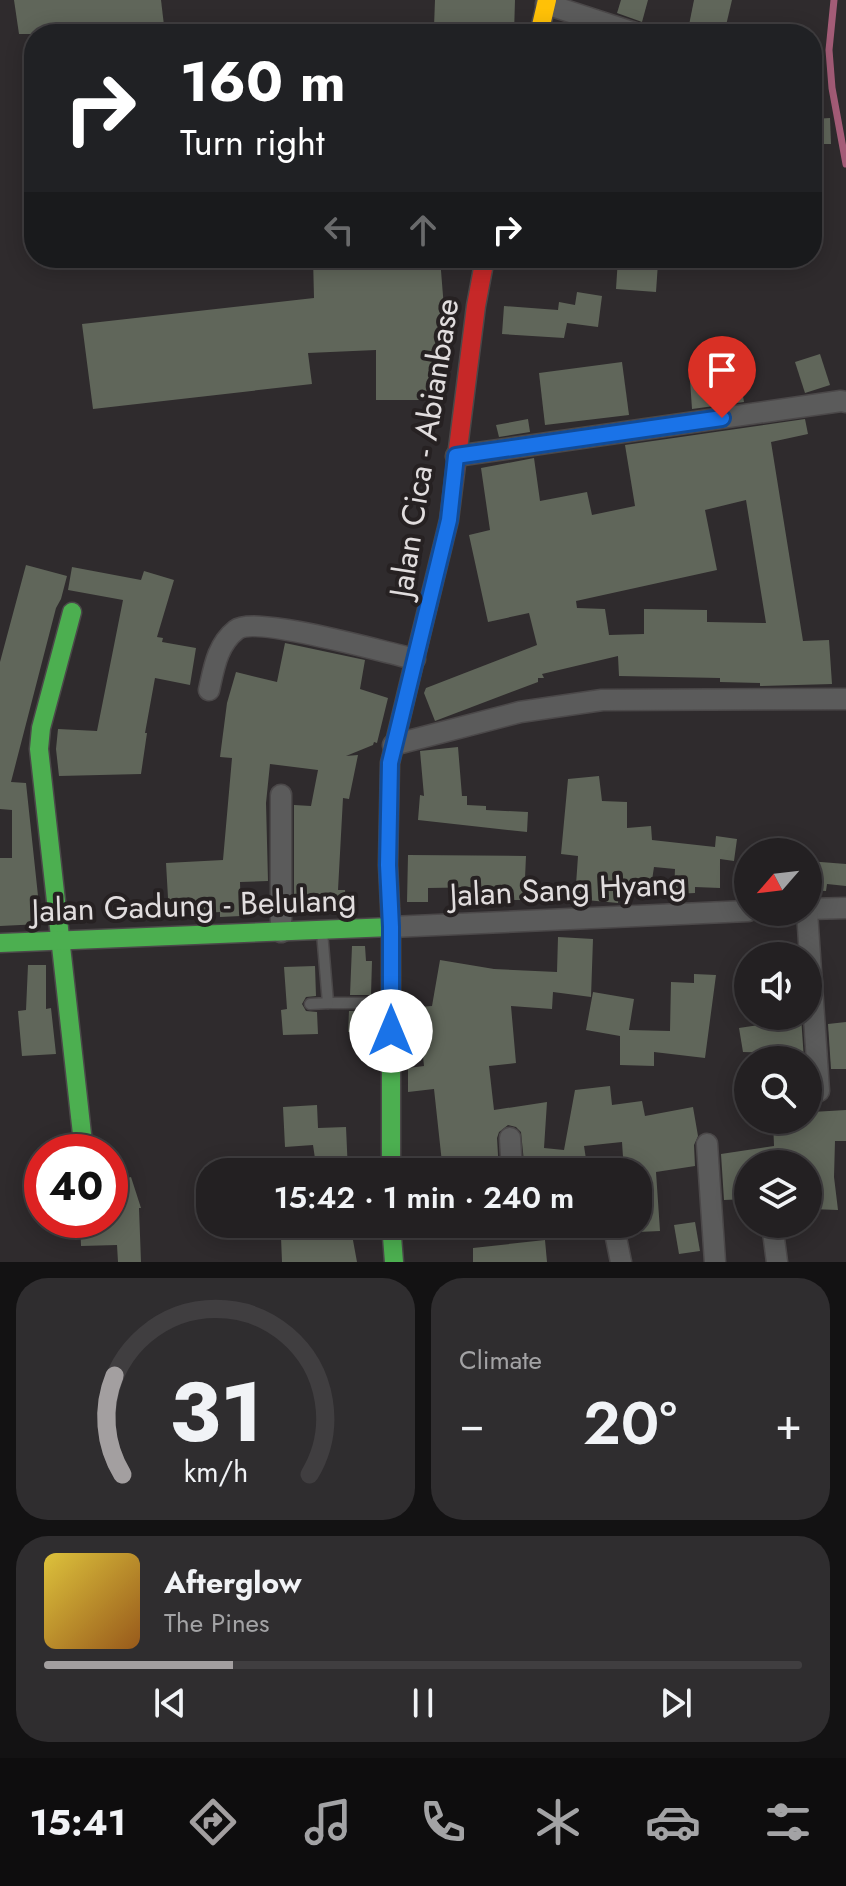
<!DOCTYPE html>
<meta charset="utf-8">
<style>
:root{--surface:#232022;--page:#2f2d2f;--text:#f1f3f6;--muted:#a3a3a5;--line:#403e40;--accent:#a39fa0}
body{margin:0;font-family:Jost,sans-serif;background:var(--page);color:var(--text);height:100vh;display:flex;flex-direction:column;font-size:30px;white-space:nowrap}
*{box-sizing:border-box;margin:0}
p{font-size:26px;color:var(--muted)}
.icon{flex:none;width:44px;height:44px;fill:none;stroke:currentColor;stroke-width:2;stroke-linecap:round;stroke-linejoin:round}
.map{position:relative;height:1262px;overflow:hidden}
.drawer{display:flex;flex-direction:column;gap:16px;padding:16px;background:#131213;flex:1}
.drawer>*{flex:none}
.hud{position:absolute;left:24px;top:24px;width:798px;height:244px;border-radius:32px;box-shadow:0 4px 20px #0003,0 0 0 2px var(--line);background:#202124;color:#fff;overflow:hidden}
.needle{width:52px;rotate:242deg}
.tools{position:absolute;left:734px;top:838px;display:grid;gap:16px}
.tools a{display:grid;place-items:center;width:88px;height:88px;border-radius:50%;background:var(--surface);box-shadow:0 4px 20px #0003,0 0 0 2px var(--line);font-size:40px}
.speed{position:absolute;left:24px;top:1134px;display:flex;gap:16px;font-size:40px;font-weight:700;text-align:center}
.speed>*{display:grid;place-content:center;width:104px;height:104px;border-radius:50%;background:var(--surface);box-shadow:0 4px 20px #0003,0 0 0 2px var(--line);line-height:1}
.speed .limit{border:12px solid #d22;background:#fff;color:#111}
.pin{position:absolute;display:grid;place-items:center;width:68px;height:68px;color:#fff;margin:-82px -34px;border-radius:50% 50% 50% 0;rotate:-45deg;box-shadow:0 0 8px #0007}
.pin .icon{rotate:45deg}
.me{position:absolute;width:88px;margin:-44px;rotate:0deg;stroke-linejoin:round;filter:drop-shadow(0 0 6px #0008)}
.turn{display:flex;align-items:center;gap:28px;height:168px;padding:0 24px;font-size:36px}
.turn .icon{width:104px;height:104px;stroke-width:2.5}
.turn b{display:block;font-size:56px;line-height:68px}
.lanes{display:flex;align-items:center;height:76px;padding:0 24px;background:#0003;justify-content:center;gap:40px;direction:ltr}
.lanes .off{opacity:.35}
.big{font-size:60px;font-weight:600;line-height:1.1}
.drawer .card{flex:1;display:flex;flex-direction:column;justify-content:center;gap:12px;min-width:0;padding:0 28px;border-radius:32px;background:var(--page)}
.drawer .dial{align-items:center;gap:0}
.dial svg{height:208px;overflow:visible;fill:none;stroke:var(--line);stroke-width:7;stroke-linecap:round;text-anchor:middle}
.dial text{fill:var(--text);stroke:none}
.song{display:flex;align-items:center;gap:24px}
.cover{width:96px;height:96px;border-radius:12px;background:linear-gradient(135deg,hsl(50 70% 55%),hsl(30 70% 35%))}
.played{height:8px;border-radius:4px;background:linear-gradient(90deg,var(--accent) 25%,var(--line) 25%)}
.keys{display:flex;justify-content:space-around;direction:ltr}
.heat{display:flex;justify-content:space-between;align-items:center;font-size:44px;direction:ltr}
.drawer .tiles{flex:1;display:grid;gap:16px;grid-template-columns:1fr 1fr}
.card:last-child{grid-column:span 2}
.trip{position:absolute;left:196px;top:1158px;width:456px;height:80px;border-radius:32px;background:var(--surface);box-shadow:0 4px 20px #0003,0 0 0 2px var(--line);font-weight:600;line-height:80px;text-align:center}
.dock{display:flex;height:128px;justify-content:space-around;align-items:center;background:#0e0d0e;color:var(--muted)}
.dock .icon{width:56px;height:56px}
.dock .current{color:var(--accent)}
.dock b{font-size:36px;color:var(--text)}
.map>svg:first-child{display:block}
.lines{fill:none;stroke-linecap:round;stroke-linejoin:round}
.stream{stroke:#a45c77;stroke-width:7}
.building{fill:#60665a;fill-rule:evenodd}
.lane-casing{stroke:#4b4849;stroke-width:13}
.street-casing{stroke:#4b4849;stroke-width:23}
.fast-casing{stroke:#4b4849;stroke-width:21}
.slow-casing{stroke:#4b4849;stroke-width:21}
.jam-casing{stroke:#4b4849;stroke-width:21}
.lane{stroke:#5b5b5b;stroke-width:10}
.street{stroke:#5b5b5b;stroke-width:20}
.fast{stroke:#4caf50;stroke-width:18}
.slow{stroke:#ffc107;stroke-width:18}
.jam{stroke:#c62828;stroke-width:18}
.route-casing{stroke:#114b97;stroke-width:20}
.route{stroke:#1a73e8;stroke-width:14}
.labels{text-anchor:middle;stroke-width:8;stroke-linejoin:round;paint-order:stroke}
.street-label{font-size:32px;fill:#e1ddde;stroke:#262122}
</style>
<div class="map">
<svg width="846" height="1262" viewBox="0 0 846 1262">
<rect width="100%" height="100%" fill="#2f2b2d"/>
<g class="lines">
<path class="stream" d="M834,0L829,50L832,88L846,164"/>
</g>
<g class="building">
<path d="M14,0H161L165,34H19Z"/>
<path d="M435,0H515L514,34H438L439,27H434Z"/>
<path d="M621,0H648L642,22L617,13Z"/>
<path d="M694,0H732L724,34H701L688,30Z"/>
<path d="M830,118L831,144H812V119Z"/>
<path d="M313,258H440L447,346L438,347V400H376V350L308,353L312,384L93,409L82,324L314,298Z"/>
<path d="M618,258H648L647,262L658,263L656,292L616,289Z"/>
<path d="M577,292L602,296L598,327L567,323L564,338L502,334L504,306L558,310L559,302L575,305Z"/>
<path d="M735,351L744,402L692,409L689,365L710,363L708,355Z"/>
<path d="M820,354L830,385L805,393L795,362Z"/>
<path d="M622,362L629,415L545,425L539,373Z"/>
<path d="M528,419L530,432L499,437L496,425Z"/>
<path d="M805,419L808,434L771,442L803,641L829,640L832,684L760,686V683L720,682V678L619,676L618,656L542,674L544,678H538V682L435,721L424,693L426,688L537,645L529,613L488,622L469,535L490,530L481,468L534,458L540,501L587,492L592,515L635,506L625,445ZM746,500L766,623L707,622V610L644,609V634L609,635L605,609L577,608L576,601L717,570L705,510Z"/>
<path d="M26,565L67,576L61,599L56,608L11,782L26,783L41,924L0,926V858H12V810L0,809V662Z"/>
<path d="M72,567L141,580L144,571L174,580L157,637L163,638L162,642L196,648L190,685L155,678L145,733H147L141,774L59,776L56,749L58,729L97,731L123,600L68,590Z"/>
<path d="M285,643L365,660L360,689L388,698L377,743L374,742L373,745L346,756L358,755L349,799L343,798L338,890H345L346,912L294,914V805L311,806L318,770L270,764L266,803L268,881L240,882L241,916L220,917V912L169,915L166,863L223,860L232,758L220,757L227,703L236,672L277,682Z"/>
<path d="M458,747L462,796H467V805L486,806V810L528,812L527,832L418,820L420,795L424,796L420,751Z"/>
<path d="M599,776L602,801L627,802V828L651,826L652,840L715,847L716,836L737,839L734,861L720,859V888L695,887V893L674,894L675,869L654,867L651,887L620,882L618,903L575,899L578,856L561,854L568,779Z"/>
<path d="M408,855L526,856L524,900H492V887L428,888V902H407Z"/>
<path d="M808,861L846,864V886L827,884L826,891L808,890Z"/>
<path d="M558,937L593,939L591,997L553,992L552,1009L511,1006L516,1063L489,1066L494,1110L547,1102L544,1148L564,1150L575,1090L610,1086L612,1105L642,1101L645,1116L693,1107L698,1136L694,1145L695,1166L656,1172L660,1231L638,1232V1172H624L622,1142L584,1146L588,1172H525L521,1132L516,1127L508,1125L499,1132L497,1138L499,1172H443L434,1089L408,1092V1068L424,1066L418,1007L432,1006L440,960L494,969L557,972Z"/>
<path d="M352,946H365L366,961H372L371,995H350Z"/>
<path d="M28,965H46V1009L51,1008L56,1054L22,1056L18,1011L26,1010Z"/>
<path d="M315,966L316,996L306,997L302,1004L306,1011L317,1012L318,1034L283,1035L281,1010L287,1009L284,967Z"/>
<path d="M694,974L716,975L705,1058L654,1052V1066L620,1065V1036L586,1030L593,992L634,999L629,1030L670,1031L671,982L694,983Z"/>
<path d="M349,1011H369L371,1032H348Z"/>
<path d="M786,1016H801L804,1060H793V1053L743,1052L739,1028L786,1021Z"/>
<path d="M846,1022V1069H831L828,1024Z"/>
<path d="M317,1105L318,1128L346,1127L348,1172H317L313,1145L285,1147L283,1107Z"/>
<path d="M846,1110V1141H835L834,1177L838,1210L811,1209L808,1164H748V1199L724,1200L721,1154L774,1146L773,1120H812V1112Z"/>
<path d="M131,1177L141,1208H139L141,1262H118L117,1245L81,1246L80,1220H110V1215L119,1214L110,1183Z"/>
<path d="M695,1222L700,1251L679,1254L674,1225Z"/>
<path d="M324,1224H350L357,1262H282L281,1237L326,1238Z"/>
<path d="M545,1240L547,1262H473V1248Z"/>
</g>
<g class="lines">
<defs>
<g id="lane">
<path d="M328,1003H390"/>
<path d="M310,1004L328,1003L322,932"/>
</g>
<g id="street">
<path d="M546,4L638,34"/>
<path d="M456,456L841,401L846,402"/>
<path d="M209,690C214,668 217,645 236,630C255,615 386,653 415,659"/>
<path d="M393,745L520,712L602,700L846,699"/>
<path d="M281,795V932"/>
<path d="M808,909L846,908"/>
<path d="M807,912L819,1091"/>
<path d="M391,927L748,911"/>
<path d="M510,1138L512,1172"/>
<path d="M707,1144L715,1262"/>
<path d="M772,1224L777,1262"/>
<path d="M615,1233L621,1262"/>
</g>
<g id="fast">
<path d="M72,612L41,728L39,749L84,1152"/>
<path d="M0,943L391,927"/>
<path d="M391,1172V927L388,865L390,763L415,659"/>
<path d="M391,1224L394,1262"/>
</g>
<path id="slow" d="M539,34L547,0"/>
<path id="jam" d="M415,659L449,520L476,306L485,258"/>
</defs>
<use href="#lane" class="lane-casing"/>
<use href="#street" class="street-casing"/>
<use href="#fast" class="fast-casing"/>
<use href="#slow" class="slow-casing"/>
<use href="#jam" class="jam-casing"/>
<use href="#lane" class="lane"/>
<use href="#street" class="street"/>
<use href="#fast" class="fast"/>
<use href="#slow" class="slow"/>
<use href="#jam" class="jam"/>
</g>
<g class="lines">
<defs>
<path id="route" d="M391,1031V927L388,865L390,763L449,520L456,456L722,418"/>
</defs>
<use href="#route" class="route-casing"/>
<use href="#route" class="route"/>
</g>
<g class="labels">
<g class="street-label">
<text transform="translate(424 448) rotate(-81)" y="11">Jalan Cica - Abianbase</text>
<text transform="translate(568 889) rotate(-3)" y="11">Jalan Sang Hyang</text>
<text transform="translate(194 905) rotate(-2)" y="11">Jalan Gadung - Belulang</text>
</g>
</g>
</svg>
<div class="tools">
<a><svg class="needle" viewBox="-14 -14 28 28"><path d="M0-13l5 13h-10z" fill="#e53935"/><path d="M0 13l5-13h-10z" fill="#a3a3a5"/></svg></a>
<a><svg class="icon" aria-label="sound" viewBox="0 0 24 24"><path d="M4 9h4l5-4v14l-5-4H4zM17 9q2 3 0 6"/></svg></a>
<a><svg class="icon" aria-label="search" viewBox="0 0 24 24"><circle cx="10" cy="10" r="6"/><path d="M15 15l6 6"/></svg></a>
<a><svg class="icon" aria-label="layers" viewBox="0 0 24 24"><path d="M12 4l9 5-9 5-9-5zM3 14l9 5 9-5"/></svg></a>
</div>
<div class="speed"><div class="limit">40</div></div>
<div class="pin" style="left:722px;top:418px;background:#d93025"><svg class="icon" aria-label="arrive" viewBox="0 0 24 24"><path d="M6 21V4h12l-3 4 3 4H6"/></svg></div>
<svg class="me" style="left:391px;top:1031px" viewBox="-20 -20 40 40"><circle r="19" fill="#fff"/><path d="M0-13L10 11 0 6-10 11z" fill="#1a73e8"/></svg>
<div class="trip">15:42 · 1 min · 240 m</div>
<div class="hud">
<div class="turn"><svg class="icon" aria-label="right" viewBox="0 0 24 24"><path d="M7 20v-9h11M14 6l5 5-5 5"/></svg><div><b>160 m</b>Turn right</div></div>
<div class="lanes"><svg class="icon off" aria-label="left" viewBox="0 0 24 24"><path d="M17 20v-9H6M10 6l-5 5 5 5"/></svg><svg class="icon off" aria-label="ahead" viewBox="0 0 24 24"><path d="M12 20V5M6 11l6-6 6 6"/></svg><svg class="icon" aria-label="right" viewBox="0 0 24 24"><path d="M7 20v-9h11M14 6l5 5-5 5"/></svg></div>
</div>
</div>
<section class="drawer">
<div class="tiles">
<div class="card dial"><svg viewBox="0 0 100 80">
<path d="M14 69A42 42 0 1 1 86 69"/>
<path d="M14 69A42 42 0 0 1 11 31" stroke="#a39fa0"/>
<text x="50" y="56" font-size="32" font-weight="700">31</text>
<text x="50" y="72" font-size="11">km/h</text>
</svg></div>
<div class="card"><p>Climate</p>
<div class="heat"><a>−</a><b class="big">20°</b><a>+</a></div>
</div>
<div class="card">
<div class="song"><i class="cover"></i><div><b>Afterglow</b><p>The Pines</p></div></div>
<div class="played"></div>
<div class="keys"><svg class="icon" aria-label="previous" viewBox="0 0 24 24"><path d="M18 5L8 12l10 7zM5 5v14"/></svg><svg class="icon" aria-label="pause" viewBox="0 0 24 24"><path d="M8 5v14M16 5v14"/></svg><svg class="icon" aria-label="next" viewBox="0 0 24 24"><path d="M6 5l10 7-10 7zM19 5v14"/></svg></div>
</div>
</div>
</section>
<nav class="dock">
<b>15:41</b>
<svg class="icon current" aria-label="directions" viewBox="0 0 24 24"><path d="M12 3l9 9-9 9-9-9zM9 14v-3h6M13 9l2 2-2 2"/></svg>
<svg class="icon" aria-label="music" viewBox="0 0 24 24"><path d="M9 18V5l10-2v13"/><circle cx="6" cy="18" r="3"/><circle cx="16" cy="16" r="3"/></svg>
<svg class="icon" aria-label="phone" viewBox="0 0 24 24"><path d="M5 4h4l2 5-3 2q2 4 5 5l2-3 5 2v4C11 20 4 13 5 4z"/></svg>
<svg class="icon" aria-label="climate" viewBox="0 0 24 24"><path d="M12 3v18M4 7l16 10M4 17L20 7"/></svg>
<svg class="icon" aria-label="car" viewBox="0 0 24 24"><path d="M5 17H2v-5l4-1 3-4h7l3 4 3 1v5h-3M9 17h6M6 11h13"/><circle cx="7" cy="17" r="2"/><circle cx="17" cy="17" r="2"/></svg>
<svg class="icon" aria-label="filters" viewBox="0 0 24 24"><path d="M4 7h16M4 17h16"/><circle cx="9" cy="7" r="2"/><circle cx="15" cy="17" r="2"/></svg>
</nav>
